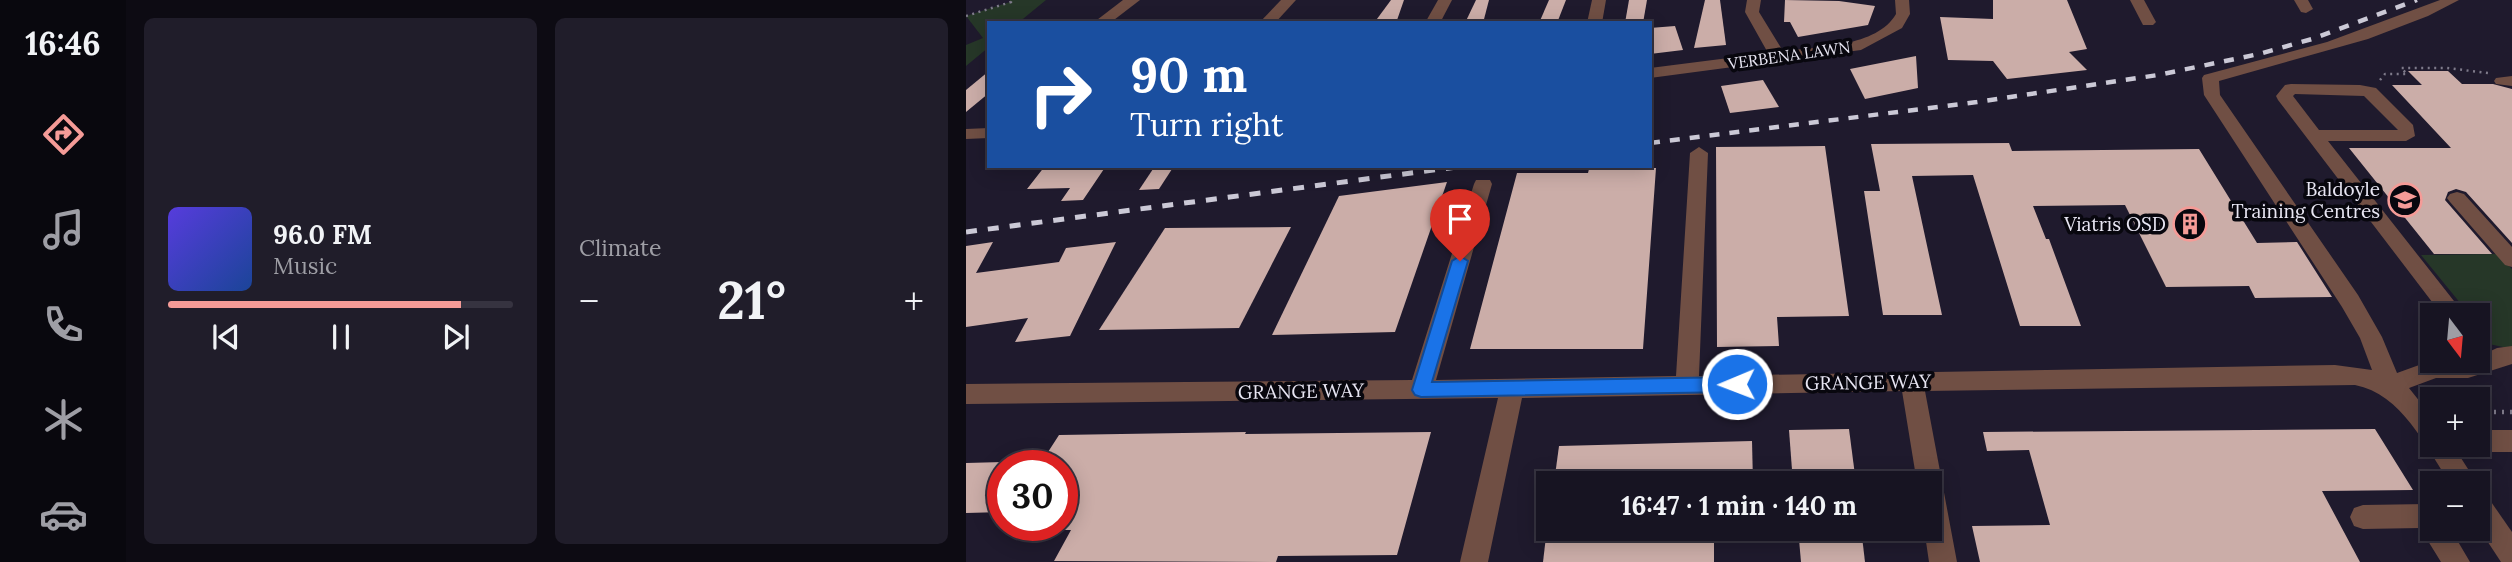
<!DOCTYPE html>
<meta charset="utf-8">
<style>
:root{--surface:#171422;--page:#201d2a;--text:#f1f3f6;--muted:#9e9ea5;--line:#363340;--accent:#f59b97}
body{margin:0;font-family:Lora,serif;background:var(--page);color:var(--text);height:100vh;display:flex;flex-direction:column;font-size:26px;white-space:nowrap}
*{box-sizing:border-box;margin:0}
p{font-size:23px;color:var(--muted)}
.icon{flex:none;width:38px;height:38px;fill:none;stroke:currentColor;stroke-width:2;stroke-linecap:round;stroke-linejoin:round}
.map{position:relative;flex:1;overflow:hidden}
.details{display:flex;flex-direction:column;gap:18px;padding:18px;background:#0d0b13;width:840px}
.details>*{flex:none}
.hud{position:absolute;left:21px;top:21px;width:665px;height:147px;border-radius:0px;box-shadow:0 4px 18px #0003,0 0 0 2px var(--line);background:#1a4fa0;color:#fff;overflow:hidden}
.needle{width:46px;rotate:164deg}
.fabs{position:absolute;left:1454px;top:303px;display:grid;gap:14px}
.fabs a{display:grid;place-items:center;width:70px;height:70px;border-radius:0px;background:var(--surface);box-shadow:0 4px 18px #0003,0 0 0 2px var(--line);font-size:35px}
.speed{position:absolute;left:21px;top:450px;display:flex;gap:14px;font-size:35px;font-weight:700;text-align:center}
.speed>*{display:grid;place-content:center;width:91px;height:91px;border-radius:50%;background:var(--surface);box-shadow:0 4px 18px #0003,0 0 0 2px var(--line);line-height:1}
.speed .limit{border:10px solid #d22;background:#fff;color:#111}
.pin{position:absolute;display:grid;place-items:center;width:60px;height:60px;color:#fff;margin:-72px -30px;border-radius:50% 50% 50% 0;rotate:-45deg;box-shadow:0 0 7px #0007}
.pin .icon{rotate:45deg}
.me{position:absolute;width:77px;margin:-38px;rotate:269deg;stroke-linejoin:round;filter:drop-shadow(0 0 5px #0008)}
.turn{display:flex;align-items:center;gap:24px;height:147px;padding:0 28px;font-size:32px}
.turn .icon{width:91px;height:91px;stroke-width:2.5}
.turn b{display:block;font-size:49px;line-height:60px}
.big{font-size:52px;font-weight:700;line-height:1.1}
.details .card{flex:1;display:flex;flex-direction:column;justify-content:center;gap:10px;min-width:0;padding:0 24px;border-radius:10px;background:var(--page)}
.song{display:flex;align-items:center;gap:21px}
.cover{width:84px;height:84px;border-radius:10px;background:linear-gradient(135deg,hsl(250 70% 55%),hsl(220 70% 35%))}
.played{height:7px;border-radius:4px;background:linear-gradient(90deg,var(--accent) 85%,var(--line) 85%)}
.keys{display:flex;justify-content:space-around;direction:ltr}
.heat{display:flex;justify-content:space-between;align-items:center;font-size:38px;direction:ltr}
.details .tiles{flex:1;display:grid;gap:18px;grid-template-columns:repeat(2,1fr)}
.trip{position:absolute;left:570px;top:471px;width:406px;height:70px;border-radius:0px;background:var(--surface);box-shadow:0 4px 18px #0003,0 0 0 2px var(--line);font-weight:700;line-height:70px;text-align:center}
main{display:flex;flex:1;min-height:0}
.tab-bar{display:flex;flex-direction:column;width:126px;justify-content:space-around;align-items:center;background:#09080e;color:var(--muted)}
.tab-bar .icon{width:49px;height:49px}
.tab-bar .on{color:var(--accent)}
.tab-bar b{font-size:32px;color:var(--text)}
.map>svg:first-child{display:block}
.green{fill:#263728}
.building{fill:#cbada8}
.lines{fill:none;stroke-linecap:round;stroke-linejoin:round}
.path-far1{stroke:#7e7a8a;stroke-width:2.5;stroke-dasharray:2 4.5;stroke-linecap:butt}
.path{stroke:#7e7a8a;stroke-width:4.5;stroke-dasharray:2 6;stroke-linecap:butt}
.minor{fill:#704f44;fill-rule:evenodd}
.rail-far1{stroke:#cbc9d6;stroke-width:4.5;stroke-dasharray:10 10;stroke-linecap:butt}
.rail{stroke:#cbc9d6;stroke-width:5;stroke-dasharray:11 11;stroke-linecap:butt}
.route{fill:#1a73e8;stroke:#114b97;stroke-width:2}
.labels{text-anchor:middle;stroke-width:7;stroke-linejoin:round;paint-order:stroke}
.far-street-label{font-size:16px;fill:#e8e6f3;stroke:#08070e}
.poi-label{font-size:19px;fill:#e8e6f3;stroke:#08070e;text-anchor:end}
.street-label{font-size:19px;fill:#e8e6f3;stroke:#08070e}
</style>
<main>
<nav class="tab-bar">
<b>16:46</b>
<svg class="icon on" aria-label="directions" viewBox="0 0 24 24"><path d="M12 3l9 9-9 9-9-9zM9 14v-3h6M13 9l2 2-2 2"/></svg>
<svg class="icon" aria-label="music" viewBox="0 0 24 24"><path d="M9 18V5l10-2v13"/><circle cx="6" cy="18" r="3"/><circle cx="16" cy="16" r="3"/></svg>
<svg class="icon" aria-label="phone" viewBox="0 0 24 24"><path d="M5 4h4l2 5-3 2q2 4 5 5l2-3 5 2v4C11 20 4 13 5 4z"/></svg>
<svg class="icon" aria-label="climate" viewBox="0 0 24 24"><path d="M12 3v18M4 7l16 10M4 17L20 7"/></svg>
<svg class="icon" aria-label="car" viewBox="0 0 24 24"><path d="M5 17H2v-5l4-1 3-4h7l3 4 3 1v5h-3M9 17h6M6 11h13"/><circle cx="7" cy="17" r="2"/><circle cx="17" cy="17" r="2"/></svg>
</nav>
<section class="details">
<div class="tiles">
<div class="card">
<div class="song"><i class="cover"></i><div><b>96.0 FM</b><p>Music</p></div></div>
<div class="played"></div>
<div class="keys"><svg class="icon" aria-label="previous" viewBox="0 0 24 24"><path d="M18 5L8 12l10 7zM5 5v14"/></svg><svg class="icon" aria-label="pause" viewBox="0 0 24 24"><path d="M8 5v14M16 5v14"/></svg><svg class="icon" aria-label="next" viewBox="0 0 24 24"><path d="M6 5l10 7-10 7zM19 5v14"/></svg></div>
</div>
<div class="card"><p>Climate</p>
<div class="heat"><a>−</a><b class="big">21°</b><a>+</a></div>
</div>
</div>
</section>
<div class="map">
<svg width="1546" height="562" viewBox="0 0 1546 562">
<rect width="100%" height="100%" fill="#1f1a2d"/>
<g class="green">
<path d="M44,0H80L52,23H23V47L0,66V45L17,38L0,16L44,2Z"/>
<path d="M1531,254L1546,269V349L1523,344L1512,325V315H1504L1455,255Z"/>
</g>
<g class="building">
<path d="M425,0H438L430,23H408Z"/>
<path d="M510,0H523L517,23H499Z"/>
<path d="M583,0H600L591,23H573Z"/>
<path d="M663,0H681L677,23H659Z"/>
<path d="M739,0H754L760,45L728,48Z"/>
<path d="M819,0L873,1L909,6L902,25L832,37L824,22H818Z"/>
<path d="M1027,0H1101L1121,49L1103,52L1121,70L1041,79L1027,61L982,60L974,17L1027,19Z"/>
<path d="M709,26L717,50L684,54V28Z"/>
<path d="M950,56L952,88L899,99L884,69Z"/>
<path d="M23,71V93L0,112V90Z"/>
<path d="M1442,71H1482L1496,84H1527L1546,89V243L1500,192L1490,189L1482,192L1479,200L1526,254H1468L1383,148H1485L1426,85H1456Z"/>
<path d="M797,80L813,107L764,113L755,86Z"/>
<path d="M1043,143L1046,151L1233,149L1291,243L1331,242L1366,297L1289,298L1283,286L1200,287L1159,205L1067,206L1080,239H1083L1115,326H1054L1007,175L946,176L976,315H917L898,191H914L905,144Z"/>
<path d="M859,146L883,316L811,317L813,346L751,347L750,147Z"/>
<path d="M79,166H140L117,200L95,201L104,188L61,189Z"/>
<path d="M189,166H208L193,189L173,190Z"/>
<path d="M690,168L677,349H504L551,173H622L623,169Z"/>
<path d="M481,182L429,332L306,335L373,196Z"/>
<path d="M325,227L273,328L133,330L199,228Z"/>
<path d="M27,242L10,273L93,262L100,248L150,242L104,336L49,342L62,318L0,327V246Z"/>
<path d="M883,429L890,483H827L823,430Z"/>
<path d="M1409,429L1447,490L1356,491L1394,562H1014L1006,526L1084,525L1063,450L1021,451L1017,432Z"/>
<path d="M280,432L279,434L465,432L431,555L312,556L310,562L88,561L105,530H96V466H73L93,435Z"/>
<path d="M786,441L787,483H588L593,446Z"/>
<path d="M37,462V512L0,513V463Z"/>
<path d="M581,528H748V562H577Z"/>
<path d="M832,528H895L899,562H835Z"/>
</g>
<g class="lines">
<g class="path-far1">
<path d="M0,16L45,2L44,0"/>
<path d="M1414,80L1419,74H1441L1435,68H1481L1522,73"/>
</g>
<path class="path" d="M1512,412H1546"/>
<g class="minor">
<path d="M157,0H174L144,23H127Z"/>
<path d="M315,0H330L309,23H293Z"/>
<path d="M472,0H486L474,23H459Z"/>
<path d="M626,0H640L636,23H621Z"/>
<path d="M781,0H795L793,12L817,51C851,47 911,47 930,14L929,0H943L944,14L936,28L895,50L684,78V68L802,53L779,12Z"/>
<path d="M1164,0H1178L1190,22L1187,25H1177Z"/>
<path d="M1328,0H1342L1347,9L1340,13L1335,12Z"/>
<path d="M1474,0H1493L1462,16L1402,39L1253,81L1254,95L1392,295L1416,337L1431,373L1467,360H1512V357L1531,348L1546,346V364L1502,378H1470L1443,388L1466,417V444H1486L1511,483H1484C1459,446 1436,394 1389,385L959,391L991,562H963L958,528H964V483H951L936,391L556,398L522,562H494L532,398L0,404V384L446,380L508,184L510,180H524L526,184L470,380L710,376L724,153L733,147L742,153L733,376L1369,365L1406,370L1394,338L1376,307L1238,95L1236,78L1238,75L1361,42Z"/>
<path d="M1546,76V86L1530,84L1528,81L1530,78Z"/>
<path d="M1325,84L1394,85L1410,88L1447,125L1449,136L1440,141H1362L1499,315H1476L1312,100L1310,96L1319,85ZM1329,94L1398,96L1432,130H1353L1327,96Z"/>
<path d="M23,128V138L0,139V129Z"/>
<path d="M1491,192L1498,194L1546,247V267L1539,265L1484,202L1481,198L1484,194Z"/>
<path d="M1512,430H1546V452H1512L1503,449L1501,444H1512Z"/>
<path d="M1512,492L1521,496L1546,532V562H1535L1512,527Z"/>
<path d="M1461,504L1466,506V528H1484L1504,562H1475L1454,528L1397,529L1388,526L1384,517L1388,508L1397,505Z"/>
</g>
<path class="rail-far1" d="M684,143L1011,102L1192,75L1293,54L1346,39L1451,0"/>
<path class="rail" d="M0,232L498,166"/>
</g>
<path class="route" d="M494,256L502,261L466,382L771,377L777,379L780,384L777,390L771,392L455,397L449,395L446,390L486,261Z"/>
<defs>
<symbol id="university-ring" viewBox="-11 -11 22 22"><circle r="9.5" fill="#08070e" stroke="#f59b97" stroke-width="1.5"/><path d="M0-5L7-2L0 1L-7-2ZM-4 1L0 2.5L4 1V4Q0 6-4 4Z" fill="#f59b97"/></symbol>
<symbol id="building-ring" viewBox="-11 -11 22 22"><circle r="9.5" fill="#08070e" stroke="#f59b97" stroke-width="1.5"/><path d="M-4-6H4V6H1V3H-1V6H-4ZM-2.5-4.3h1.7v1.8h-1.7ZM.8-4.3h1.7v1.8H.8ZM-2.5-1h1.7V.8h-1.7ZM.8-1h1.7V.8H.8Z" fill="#f59b97"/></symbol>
</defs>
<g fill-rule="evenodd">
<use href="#university-ring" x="1420" y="181" width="38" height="38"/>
<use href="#building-ring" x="1205" y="205" width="38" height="38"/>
</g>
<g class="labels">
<g class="far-street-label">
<text transform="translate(823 55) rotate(-8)" y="6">VERBENA LAWN</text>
</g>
<g class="poi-label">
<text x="1414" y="196">Baldoyle<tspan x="1414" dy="22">Training Centres</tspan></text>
<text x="1200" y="231">Viatris OSD</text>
</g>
<g class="street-label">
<text transform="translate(902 382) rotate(-1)" y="7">GRANGE WAY</text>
<text transform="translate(335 391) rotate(-1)" y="7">GRANGE WAY</text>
</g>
</g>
</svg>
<div class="fabs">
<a><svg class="needle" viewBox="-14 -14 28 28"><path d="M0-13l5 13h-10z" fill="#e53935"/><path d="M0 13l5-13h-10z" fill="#9e9ea5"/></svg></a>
<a>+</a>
<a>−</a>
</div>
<div class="speed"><div class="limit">30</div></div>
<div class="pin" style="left:494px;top:261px;background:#d93025"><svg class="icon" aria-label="arrive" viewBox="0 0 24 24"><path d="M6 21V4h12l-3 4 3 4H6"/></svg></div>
<svg class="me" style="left:771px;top:384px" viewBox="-20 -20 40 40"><circle r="17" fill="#1a73e8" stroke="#fff" stroke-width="3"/><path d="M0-11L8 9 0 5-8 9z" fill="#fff"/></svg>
<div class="trip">16:47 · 1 min · 140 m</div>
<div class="hud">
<div class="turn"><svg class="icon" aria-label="right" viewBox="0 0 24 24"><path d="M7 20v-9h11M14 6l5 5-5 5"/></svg><div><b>90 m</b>Turn right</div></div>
</div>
</div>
</main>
